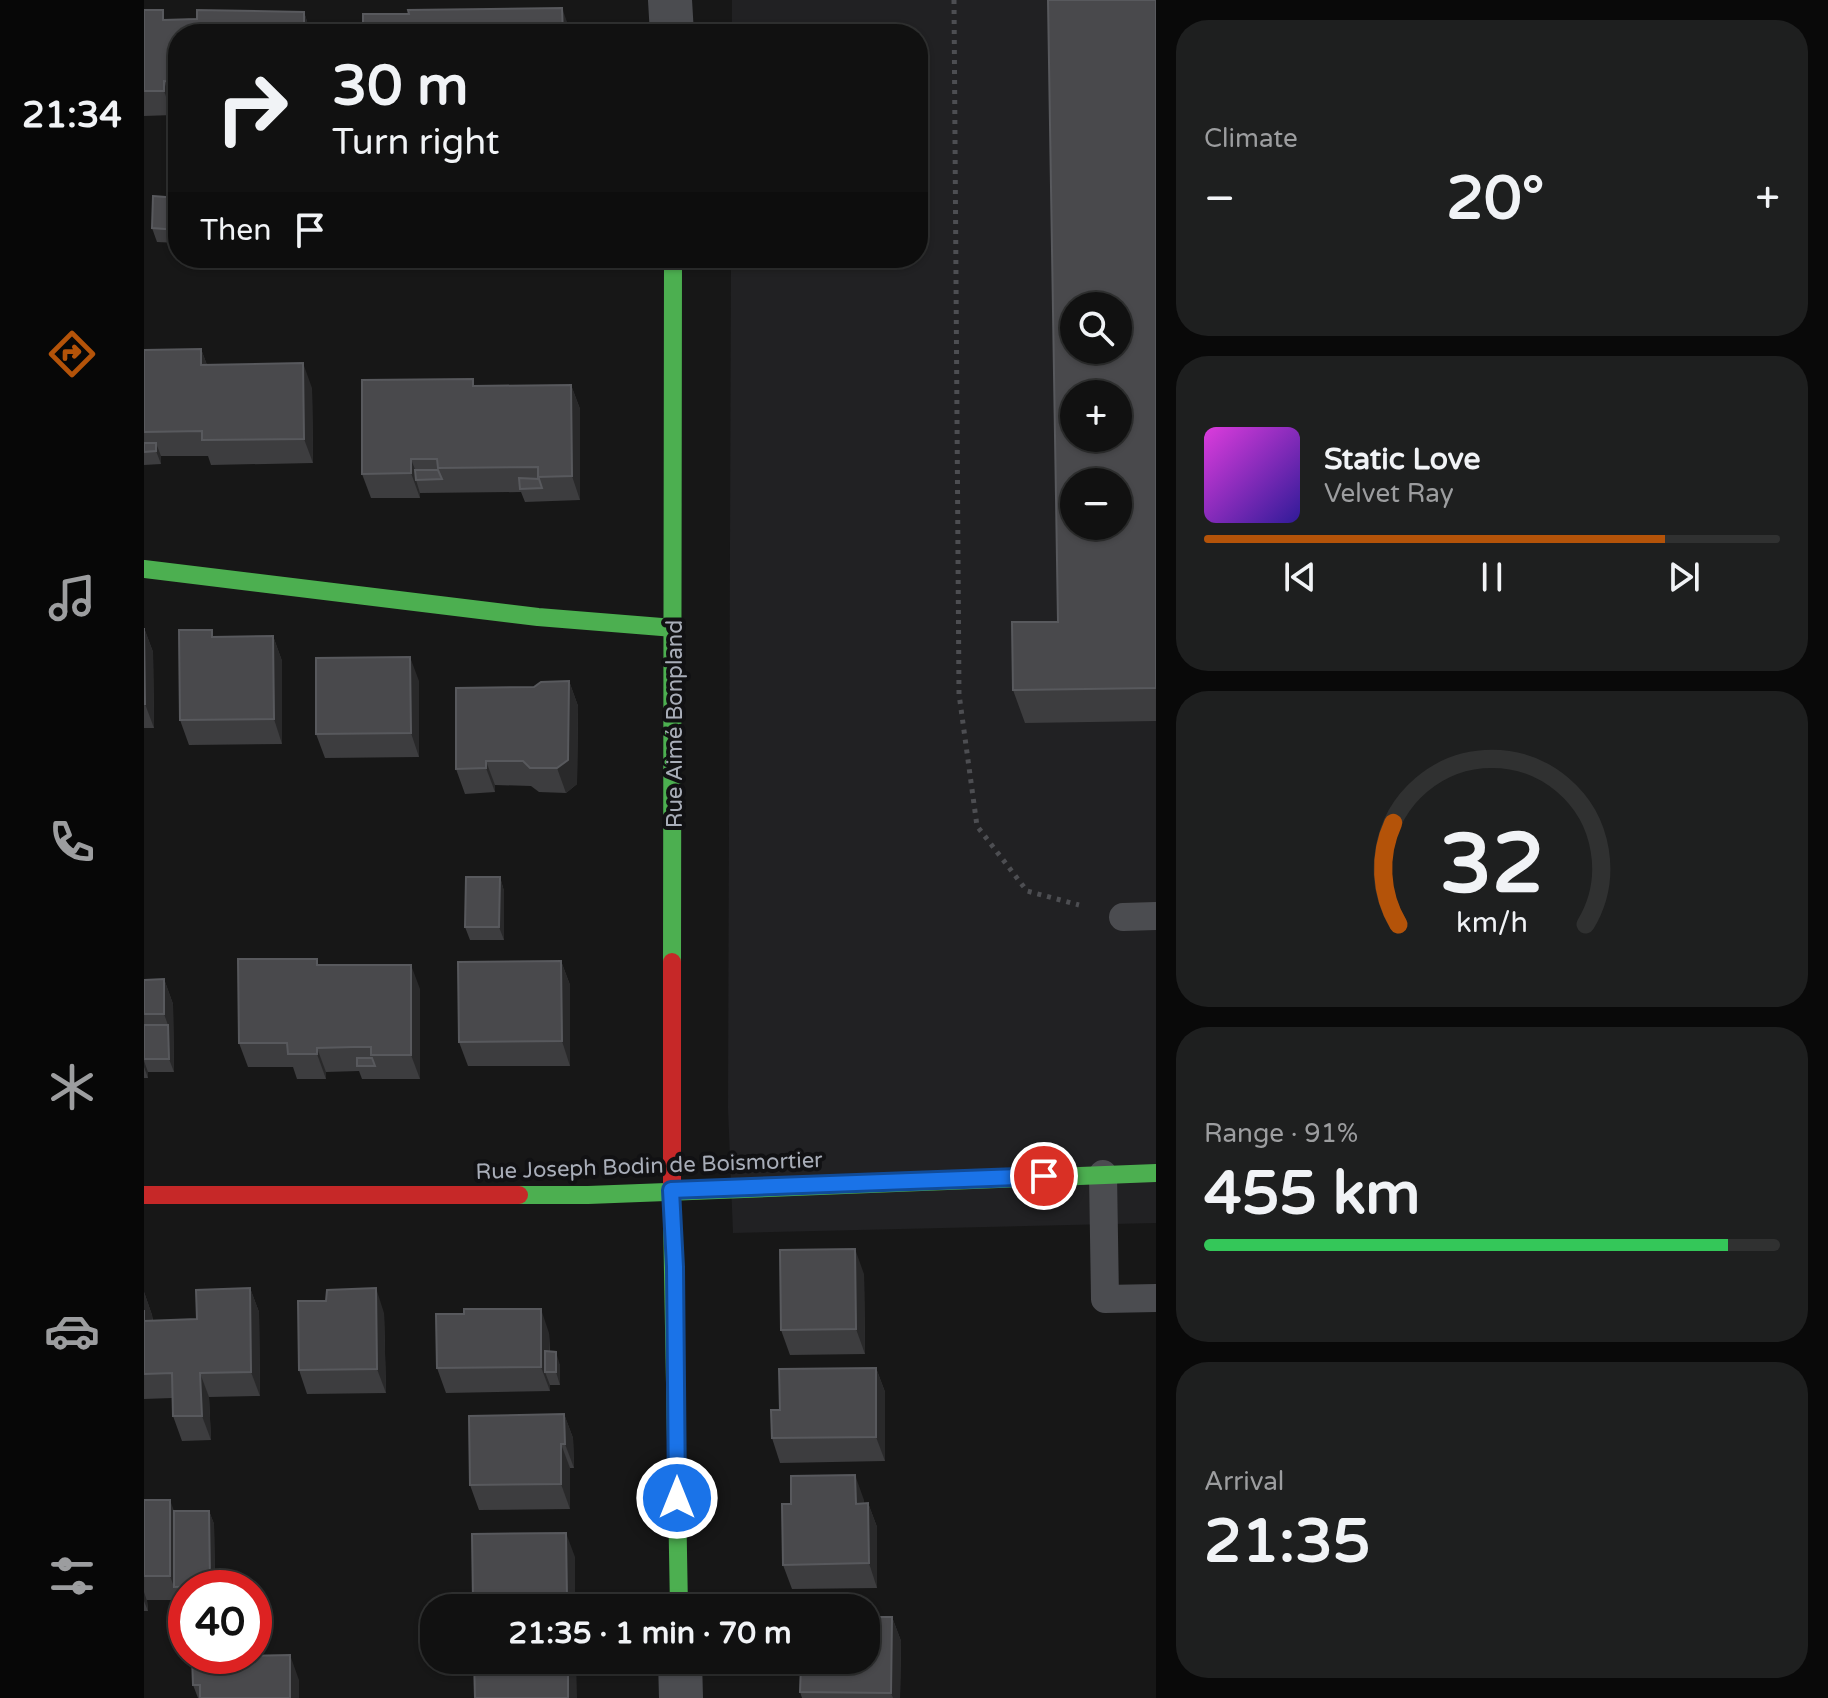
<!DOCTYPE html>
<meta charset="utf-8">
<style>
:root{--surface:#111;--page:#1e1f1f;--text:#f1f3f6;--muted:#9c9d9f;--line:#303131;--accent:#b45309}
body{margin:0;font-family:"Varela Round",sans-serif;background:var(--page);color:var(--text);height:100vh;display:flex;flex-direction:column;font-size:30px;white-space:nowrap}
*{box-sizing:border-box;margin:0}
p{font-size:26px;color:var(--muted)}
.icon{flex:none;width:44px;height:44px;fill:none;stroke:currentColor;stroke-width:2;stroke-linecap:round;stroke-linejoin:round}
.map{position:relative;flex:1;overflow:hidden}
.sheet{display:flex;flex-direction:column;gap:20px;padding:20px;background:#090909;width:672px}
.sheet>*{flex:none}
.banner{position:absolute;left:24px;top:24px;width:760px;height:244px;border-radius:32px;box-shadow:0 2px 6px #0004,0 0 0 2px var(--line);background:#111;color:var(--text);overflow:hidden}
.fabs{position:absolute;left:916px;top:292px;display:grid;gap:16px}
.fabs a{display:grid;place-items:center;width:72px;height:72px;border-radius:50%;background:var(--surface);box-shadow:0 2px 6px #0004,0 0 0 2px var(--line);font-size:40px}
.speed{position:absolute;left:24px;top:1570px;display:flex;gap:16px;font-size:40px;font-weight:700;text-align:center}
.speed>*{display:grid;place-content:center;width:104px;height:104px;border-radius:50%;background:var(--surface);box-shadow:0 2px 6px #0004,0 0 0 2px var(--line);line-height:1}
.speed .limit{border:12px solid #d22;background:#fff;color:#111}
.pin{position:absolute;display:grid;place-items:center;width:68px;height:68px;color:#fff;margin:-34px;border:4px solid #fff;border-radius:50%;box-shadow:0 2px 8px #0007}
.me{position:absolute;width:88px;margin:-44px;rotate:0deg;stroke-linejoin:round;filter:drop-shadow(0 0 6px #0008)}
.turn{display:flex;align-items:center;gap:28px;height:168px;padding:0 32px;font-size:36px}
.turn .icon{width:104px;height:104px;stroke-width:2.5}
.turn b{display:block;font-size:56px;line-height:68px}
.then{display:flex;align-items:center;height:76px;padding:0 32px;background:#0003;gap:16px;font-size:30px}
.big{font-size:60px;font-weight:700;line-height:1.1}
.sheet .widget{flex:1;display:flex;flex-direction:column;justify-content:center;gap:12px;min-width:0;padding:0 28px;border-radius:32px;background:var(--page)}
.sheet .dial{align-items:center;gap:0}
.dial svg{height:208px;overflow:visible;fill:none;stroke:var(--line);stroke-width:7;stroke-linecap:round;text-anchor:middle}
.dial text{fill:var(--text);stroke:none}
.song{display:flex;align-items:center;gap:24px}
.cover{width:96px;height:96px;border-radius:12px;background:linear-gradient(135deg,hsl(300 70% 55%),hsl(250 70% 35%))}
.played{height:8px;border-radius:4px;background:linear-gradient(90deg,var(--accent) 80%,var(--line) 80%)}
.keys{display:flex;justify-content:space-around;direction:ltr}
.heat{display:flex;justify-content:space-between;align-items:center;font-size:44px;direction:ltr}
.charge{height:12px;border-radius:6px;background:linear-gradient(90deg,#34c759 91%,var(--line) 0)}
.trip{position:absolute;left:276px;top:1594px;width:460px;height:80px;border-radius:32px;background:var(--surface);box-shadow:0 2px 6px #0004,0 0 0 2px var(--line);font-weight:700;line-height:80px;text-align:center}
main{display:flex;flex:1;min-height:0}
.tabs{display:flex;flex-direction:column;width:144px;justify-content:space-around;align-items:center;background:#070707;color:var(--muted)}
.tabs .icon{width:56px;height:56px}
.tabs .active{color:var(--accent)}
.tabs b{font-size:36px;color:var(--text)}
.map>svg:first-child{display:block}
.built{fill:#212123;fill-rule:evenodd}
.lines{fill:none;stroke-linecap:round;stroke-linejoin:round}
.path{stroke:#4d4e52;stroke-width:5;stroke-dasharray:4 6;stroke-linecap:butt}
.lane{stroke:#4b4c50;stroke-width:28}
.street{stroke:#4b4c50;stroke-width:44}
.fast{stroke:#4caf50;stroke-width:18}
.jam{stroke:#c62828;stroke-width:18}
.wall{fill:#3d3d3f}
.shaded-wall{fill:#29292a}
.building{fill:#49494c;stroke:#58595d;stroke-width:2;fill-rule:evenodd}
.route-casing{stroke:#114b97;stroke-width:20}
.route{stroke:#1a73e8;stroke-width:14}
.labels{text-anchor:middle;stroke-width:8;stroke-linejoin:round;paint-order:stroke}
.street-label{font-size:22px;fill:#a8adb8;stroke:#111113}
</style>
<main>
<nav class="tabs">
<b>21:34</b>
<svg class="icon active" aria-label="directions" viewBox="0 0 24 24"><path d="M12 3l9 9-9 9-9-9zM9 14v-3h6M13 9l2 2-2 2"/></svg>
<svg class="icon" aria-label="music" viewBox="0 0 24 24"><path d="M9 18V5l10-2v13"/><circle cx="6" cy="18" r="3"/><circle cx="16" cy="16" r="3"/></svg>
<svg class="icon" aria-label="phone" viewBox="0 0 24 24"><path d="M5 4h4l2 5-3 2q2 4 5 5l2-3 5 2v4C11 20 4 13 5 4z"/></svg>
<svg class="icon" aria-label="climate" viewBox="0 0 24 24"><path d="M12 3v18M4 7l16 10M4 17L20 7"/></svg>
<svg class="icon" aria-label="car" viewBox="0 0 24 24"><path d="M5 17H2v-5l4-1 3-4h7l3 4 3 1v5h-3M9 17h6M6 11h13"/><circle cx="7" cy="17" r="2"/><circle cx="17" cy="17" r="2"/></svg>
<svg class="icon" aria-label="filters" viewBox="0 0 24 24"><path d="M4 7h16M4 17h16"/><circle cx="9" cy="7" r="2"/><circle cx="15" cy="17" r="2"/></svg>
</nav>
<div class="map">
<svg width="1012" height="1698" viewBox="0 0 1012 1698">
<rect width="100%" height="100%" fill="#171717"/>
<path class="built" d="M588,0H1012V1223L589,1233L584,1108L587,258H774V34H588ZM930,306H974V350H930ZM930,394H974V438H930ZM930,482H974V526H930Z"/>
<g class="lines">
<path class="path" d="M810,0L815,694L833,826L883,891L935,905"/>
<g class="lane">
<path d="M979,917L1012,916"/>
<path d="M959,1174L961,1299L1012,1298"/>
</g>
<g class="street">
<path d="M526,0L528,34"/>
<path d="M536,1660L537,1698"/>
</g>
<g class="fast">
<path d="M0,569L394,617L530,628"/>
<path d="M528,962L529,258"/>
<path d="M375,1195H444L1012,1173"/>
<path d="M528,1216L535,1608"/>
</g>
<g class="jam">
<path d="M528,962V1216"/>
<path d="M0,1195H375"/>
</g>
</g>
<g class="wall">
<path d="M1012,0V721L881,723L869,690L914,622Z"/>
<path d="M0,10L23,20L160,12L167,34H34V106H29V115L0,116Z"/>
<path d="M34,198V243L13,242L8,228Z"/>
<path d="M57,349L63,365L168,388L169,463L67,465L64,456H17V464L0,465V350Z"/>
<path d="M427,385L436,409V500L381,502L377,492L276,493V498H227L218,474L331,386Z"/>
<path d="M0,628L9,652L10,728H0Z"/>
<path d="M129,636L138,661V744L45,745L36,720L70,637Z"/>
<path d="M275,681V757L181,758L172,734Z"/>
<path d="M425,681L434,706L433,784L422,793L395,792L387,786L351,785V792L321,794L312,769L390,687Z"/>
<path d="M356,877L360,891V940H326L321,927Z"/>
<path d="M417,961L426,985V1066H324L315,1042Z"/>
<path d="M175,965L276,989V1079H218L215,1071L182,1072V1079H153L149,1067H104L95,1043Z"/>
<path d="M20,979L29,1004L30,1072H4V1078H0V980Z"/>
<path d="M720,1274L721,1354L646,1355L637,1330Z"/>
<path d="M106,1288L115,1312L116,1396L65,1397L67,1440L38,1441L29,1416L28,1398L0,1399V1292L8,1315L9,1321L53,1319Z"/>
<path d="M240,1313L242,1393L163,1394L155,1370Z"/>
<path d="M405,1333L406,1352L416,1365V1385H406V1391L302,1393L293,1368Z"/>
<path d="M732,1368L741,1392V1461L636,1463L628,1438L636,1410Z"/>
<path d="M420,1414L429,1438L430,1468H426V1509L335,1510L326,1485Z"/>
<path d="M0,1500L30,1511H65L70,1524L71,1588H42V1600H3L4,1611H0Z"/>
<path d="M720,1500V1503H724L733,1527V1588L648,1589L639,1565Z"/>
<path d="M431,1557V1608H332L329,1600Z"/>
<path d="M748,1617L757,1641L756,1698H658L656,1692L665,1664Z"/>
<path d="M155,1680V1698H54L49,1685Z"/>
</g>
<g class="shaded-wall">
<path d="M418,8L427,33V34H419Z"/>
<path d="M160,12L167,34H160Z"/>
<path d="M20,81L29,106V115L20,91Z"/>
<path d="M57,349L66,373L57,365Z"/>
<path d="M159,363L168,388L169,463L160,439Z"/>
<path d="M427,385L436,409V500L428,476Z"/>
<path d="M12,443L17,456V464L12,451Z"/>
<path d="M267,459L275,480H272L276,493V498L267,473Z"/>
<path d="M0,628L9,652L10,728L1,704Z"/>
<path d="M129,636L138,661V744L130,719Z"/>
<path d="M266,657L275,681V757L267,733Z"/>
<path d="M425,681L434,706L433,784L422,793L413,768Z"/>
<path d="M342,761L351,785V792L342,768Z"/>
<path d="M356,877L360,891V940L355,927Z"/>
<path d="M417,961L426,985V1066L418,1041Z"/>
<path d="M267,965L276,989V1079L267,1055Z"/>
<path d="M20,979L29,1004L30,1072L25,1059L24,1025L20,1014Z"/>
<path d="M173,1048L182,1072V1079L173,1054Z"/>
<path d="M0,1061L4,1072V1078L0,1067Z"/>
<path d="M711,1249L720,1274L721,1354L712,1329Z"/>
<path d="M106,1288L115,1312L116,1396L107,1372Z"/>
<path d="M232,1288L240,1313L242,1393L233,1369Z"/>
<path d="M0,1292L8,1315L9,1345L0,1321Z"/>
<path d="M397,1309L405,1333L406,1372H401L406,1385V1391L397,1367Z"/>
<path d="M412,1352L416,1365V1385L412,1372Z"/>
<path d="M732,1368L741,1392V1461L732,1437Z"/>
<path d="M56,1373L65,1397L67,1440L58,1416Z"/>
<path d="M420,1414L429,1438L430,1468L421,1444Z"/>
<path d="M417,1444L426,1468V1509L417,1484Z"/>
<path d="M711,1475L720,1500L721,1528L712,1504Z"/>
<path d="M26,1500L35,1524L30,1587L26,1576Z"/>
<path d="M724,1503L733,1527V1588L725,1563Z"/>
<path d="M65,1511L70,1524L71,1588H59Z"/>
<path d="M422,1533L431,1557V1608H426L423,1599Z"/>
<path d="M0,1592L3,1601L4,1611L0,1601Z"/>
<path d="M748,1617L757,1641L756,1698H749L747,1693Z"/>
<path d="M146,1655L155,1680V1698H146Z"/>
<path d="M424,1660H432L433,1698H424Z"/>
</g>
<g class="building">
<path d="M904,0H1012V688L869,690L868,622H914ZM930,306H974V350H930ZM930,394H974V438H930ZM930,482H974V526H930Z"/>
<path d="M418,8L419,34H219V14H265L264,10Z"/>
<path d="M0,10H19V20L53,19V10L160,12V34H34V82L20,81V91H0Z"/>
<path d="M9,196L34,198V230L8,228Z"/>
<path d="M57,349V365L159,363L160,439L58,440V431L0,432V350Z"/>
<path d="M329,379V386L427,385L428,476L394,477V467L294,468L293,459H267V473L218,474V380Z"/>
<path d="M0,443H12V451L0,452Z"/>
<path d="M271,470H294L298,479L272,480Z"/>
<path d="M375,478L395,479L398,488L376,489Z"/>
<path d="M0,628L1,704H0Z"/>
<path d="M35,630H68V637L129,636L130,719L36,720Z"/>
<path d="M266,657L267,733L172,734V658Z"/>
<path d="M425,681L424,760L413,768H386L379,761H342V768L312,769V688L390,687L397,682Z"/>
<path d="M322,877H356L355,927H321Z"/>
<path d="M94,959H173V965H267V1055H227V1047H209L173,1048V1054H144L143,1043H95Z"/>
<path d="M417,961L418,1041L315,1042L314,962Z"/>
<path d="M20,979V1014H0V980Z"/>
<path d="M0,1025H24L25,1059H0Z"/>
<path d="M213,1058H228L231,1066H213Z"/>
<path d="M711,1249L712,1329L637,1330L636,1250Z"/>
<path d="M106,1288L107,1372L56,1373L58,1416H29L28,1373L0,1374V1310V1321L53,1319L52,1290Z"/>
<path d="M232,1288L233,1369L155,1370L154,1301H182L183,1290Z"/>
<path d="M320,1309H397V1367L293,1368L292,1314H320Z"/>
<path d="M401,1351L412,1352V1372H401Z"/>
<path d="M732,1368V1437L628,1438L627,1410H636L635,1369Z"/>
<path d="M420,1414L421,1444H417V1484L326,1485L325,1416Z"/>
<path d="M711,1475L712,1504L724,1503L725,1563L639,1565L638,1504H647V1476Z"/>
<rect x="0" y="1500" width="26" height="76"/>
<path d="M30,1511H65L66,1579L59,1586L30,1587Z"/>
<path d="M422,1533L423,1599L329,1600L328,1534Z"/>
<path d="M722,1617H748L747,1693L656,1692L657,1664H665V1660H722Z"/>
<path d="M146,1655V1698H56V1685H49L48,1657Z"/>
<path d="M330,1660H424V1698H331Z"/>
</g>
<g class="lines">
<defs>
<path id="route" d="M533,1498L531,1267L527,1190L900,1176"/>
</defs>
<use href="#route" class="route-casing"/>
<use href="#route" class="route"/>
</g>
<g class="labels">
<g class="street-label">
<text transform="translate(530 724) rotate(-90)" y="8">Rue Aimé Bonpland</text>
<text transform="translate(505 1165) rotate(-2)" y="8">Rue Joseph Bodin de Boismortier</text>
</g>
</g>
</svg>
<div class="fabs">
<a><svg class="icon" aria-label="search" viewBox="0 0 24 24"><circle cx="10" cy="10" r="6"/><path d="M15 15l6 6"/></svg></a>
<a>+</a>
<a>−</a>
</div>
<div class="speed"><div class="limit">40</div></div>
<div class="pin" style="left:900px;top:1176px;background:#d93025"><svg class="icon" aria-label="arrive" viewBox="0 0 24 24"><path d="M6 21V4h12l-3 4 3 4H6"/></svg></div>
<svg class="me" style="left:533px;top:1498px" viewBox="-20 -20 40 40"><circle r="17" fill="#1a73e8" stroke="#fff" stroke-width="3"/><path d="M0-11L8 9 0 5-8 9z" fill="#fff"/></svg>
<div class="trip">21:35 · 1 min · 70 m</div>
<div class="banner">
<div class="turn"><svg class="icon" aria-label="right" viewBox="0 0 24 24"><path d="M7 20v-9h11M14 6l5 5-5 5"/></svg><div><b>30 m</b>Turn right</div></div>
<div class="then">Then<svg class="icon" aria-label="arrive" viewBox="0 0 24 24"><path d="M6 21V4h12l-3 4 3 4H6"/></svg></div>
</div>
</div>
<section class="sheet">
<div class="widget"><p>Climate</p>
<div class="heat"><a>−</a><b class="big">20°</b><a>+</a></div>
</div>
<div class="widget">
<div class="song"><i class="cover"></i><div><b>Static Love</b><p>Velvet Ray</p></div></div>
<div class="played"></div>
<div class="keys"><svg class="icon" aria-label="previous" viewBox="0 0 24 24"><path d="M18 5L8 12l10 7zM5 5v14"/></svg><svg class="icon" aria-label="pause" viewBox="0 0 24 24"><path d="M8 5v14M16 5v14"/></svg><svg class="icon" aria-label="next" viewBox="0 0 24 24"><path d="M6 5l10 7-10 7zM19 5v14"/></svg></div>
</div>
<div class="widget dial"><svg viewBox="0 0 100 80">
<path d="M14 69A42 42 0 1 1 86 69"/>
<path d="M14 69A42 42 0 0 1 12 30" stroke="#b45309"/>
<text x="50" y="56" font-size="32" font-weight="700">32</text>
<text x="50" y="72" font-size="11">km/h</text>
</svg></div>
<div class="widget"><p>Range · 91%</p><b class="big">455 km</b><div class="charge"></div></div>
<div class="widget"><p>Arrival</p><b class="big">21:35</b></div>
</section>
</main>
